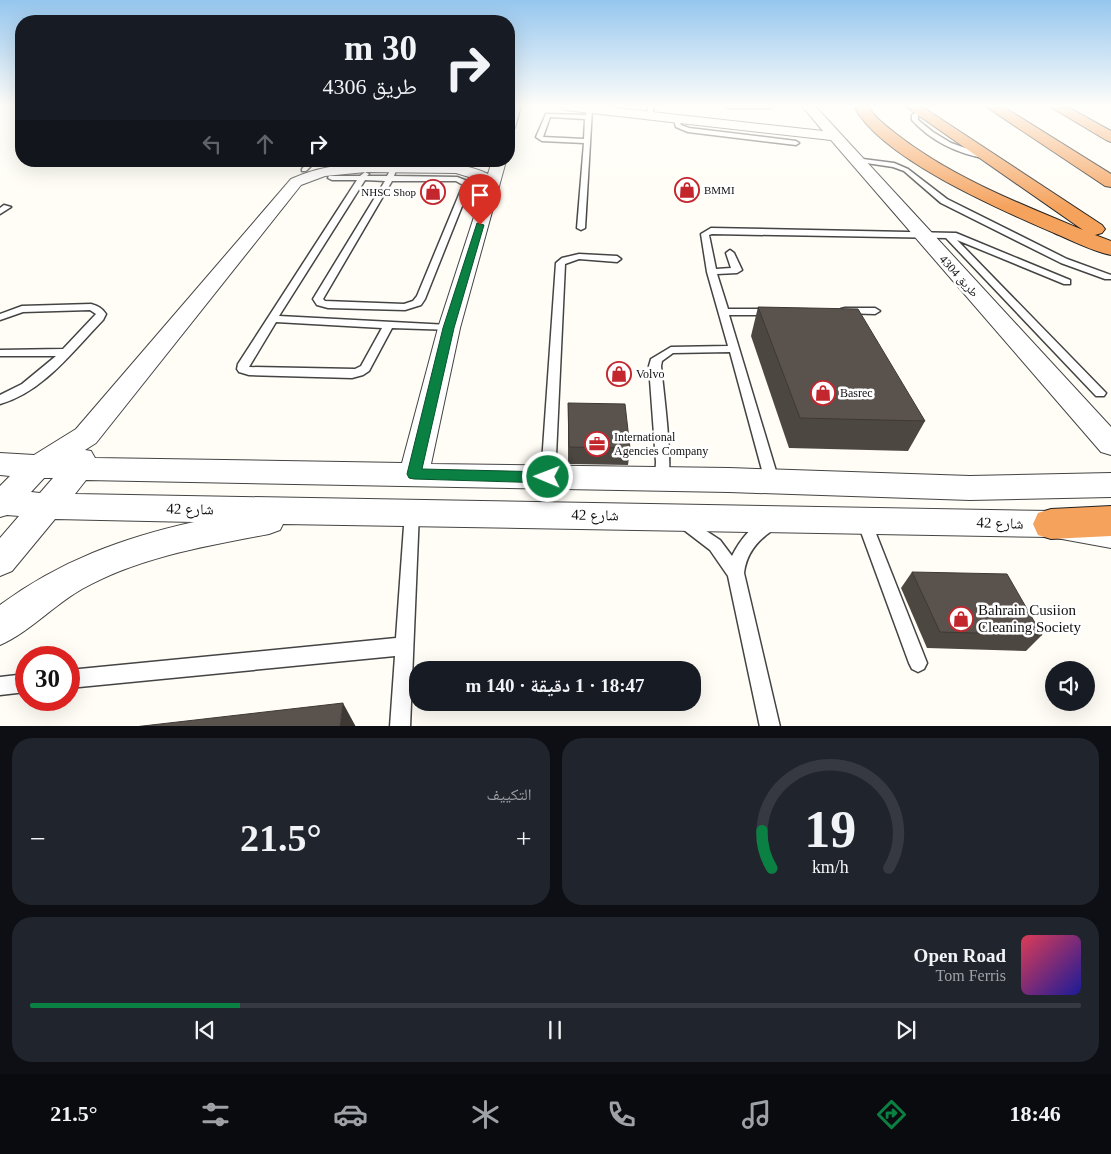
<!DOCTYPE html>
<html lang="ar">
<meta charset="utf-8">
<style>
:root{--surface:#171b24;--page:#20242c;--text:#f1f3f6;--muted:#9ea1a6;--line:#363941;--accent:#0b8043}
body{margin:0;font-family:"Times New Roman","Noto Naskh Arabic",serif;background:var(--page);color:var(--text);direction:rtl;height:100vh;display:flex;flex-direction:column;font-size:19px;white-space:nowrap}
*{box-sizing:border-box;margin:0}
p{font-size:16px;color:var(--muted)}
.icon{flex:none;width:28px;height:28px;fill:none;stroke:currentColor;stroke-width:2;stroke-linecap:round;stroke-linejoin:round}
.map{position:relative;height:726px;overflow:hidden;direction:ltr}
.drawer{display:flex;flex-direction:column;gap:12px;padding:12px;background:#0d0f14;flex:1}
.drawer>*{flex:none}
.top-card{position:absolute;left:15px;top:15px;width:500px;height:152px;border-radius:20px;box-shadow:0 5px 20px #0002;direction:rtl;background:#171b24;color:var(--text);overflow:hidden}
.buttons{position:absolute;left:1045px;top:661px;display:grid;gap:10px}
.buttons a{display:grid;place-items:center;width:50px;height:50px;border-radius:50%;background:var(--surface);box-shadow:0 5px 20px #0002;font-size:25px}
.speed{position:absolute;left:15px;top:646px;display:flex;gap:10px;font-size:25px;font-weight:700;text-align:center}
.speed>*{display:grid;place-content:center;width:65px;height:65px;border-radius:50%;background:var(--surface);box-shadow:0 5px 20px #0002;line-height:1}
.speed .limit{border:8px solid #d22;background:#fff;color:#111}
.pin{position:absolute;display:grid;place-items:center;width:42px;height:42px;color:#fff;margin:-51px -21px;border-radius:50% 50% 50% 0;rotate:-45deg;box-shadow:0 0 5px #0007}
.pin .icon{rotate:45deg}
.me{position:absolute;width:55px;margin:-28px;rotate:271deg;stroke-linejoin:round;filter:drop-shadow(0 0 4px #0008)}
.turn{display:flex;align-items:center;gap:18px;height:105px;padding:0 15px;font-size:22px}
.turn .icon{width:65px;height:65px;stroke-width:2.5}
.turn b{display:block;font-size:35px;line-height:42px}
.lanes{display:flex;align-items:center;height:48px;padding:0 15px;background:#0003;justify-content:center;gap:25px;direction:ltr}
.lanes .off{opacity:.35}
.big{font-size:38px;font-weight:800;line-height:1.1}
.drawer .tile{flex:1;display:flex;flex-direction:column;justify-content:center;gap:8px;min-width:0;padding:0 18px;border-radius:20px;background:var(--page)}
.drawer .dial{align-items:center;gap:0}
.dial svg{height:130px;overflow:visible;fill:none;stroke:var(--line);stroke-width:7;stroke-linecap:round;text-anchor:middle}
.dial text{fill:var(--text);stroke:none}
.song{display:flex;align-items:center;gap:15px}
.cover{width:60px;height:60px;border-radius:8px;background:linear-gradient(135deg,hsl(350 70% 55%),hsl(240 70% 35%))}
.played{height:5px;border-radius:2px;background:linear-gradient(90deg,var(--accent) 20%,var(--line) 20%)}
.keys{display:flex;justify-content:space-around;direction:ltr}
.heat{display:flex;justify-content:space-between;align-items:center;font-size:28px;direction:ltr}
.drawer .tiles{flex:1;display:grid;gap:12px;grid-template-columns:1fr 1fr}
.tile:last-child{grid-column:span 2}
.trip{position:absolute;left:409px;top:661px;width:292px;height:50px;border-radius:20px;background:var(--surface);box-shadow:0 5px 20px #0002;font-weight:800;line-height:50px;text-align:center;direction:rtl}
.tab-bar{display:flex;height:80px;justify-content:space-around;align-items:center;background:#090b0e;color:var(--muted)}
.tab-bar .icon{width:35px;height:35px}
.tab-bar .on{color:var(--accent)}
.tab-bar b{font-size:22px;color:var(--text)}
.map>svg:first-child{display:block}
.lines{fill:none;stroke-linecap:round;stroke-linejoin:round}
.service-casing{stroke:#444;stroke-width:3}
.minor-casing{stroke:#444;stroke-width:2}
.motorway-casing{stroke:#222;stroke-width:2}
.service{fill:#fff;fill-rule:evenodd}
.minor{fill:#fff;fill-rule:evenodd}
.motorway{fill:#f5a25d;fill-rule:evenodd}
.wall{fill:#4d4742}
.shaded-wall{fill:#3f3936}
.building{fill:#5a524d;stroke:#3f3936}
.route{fill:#0b8043;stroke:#07532c}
.labels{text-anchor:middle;stroke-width:5;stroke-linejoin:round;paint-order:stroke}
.far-poi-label{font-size:11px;fill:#111;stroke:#fff;text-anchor:start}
.street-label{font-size:12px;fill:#111;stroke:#fff}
.poi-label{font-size:12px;fill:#111;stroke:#fff;text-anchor:start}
.near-street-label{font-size:15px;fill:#111;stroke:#fff}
.near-poi-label{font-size:15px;fill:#111;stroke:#fff;text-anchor:start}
</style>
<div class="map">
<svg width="1111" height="727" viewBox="0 0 1111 727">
<rect width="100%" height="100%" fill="#fffdf5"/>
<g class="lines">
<defs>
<g id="service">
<path d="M648,106H654L652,116L647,115Z"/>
<path d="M726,106H773L770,108H729Z"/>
<path d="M587,108L592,109L585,228L581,230L577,228L584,143L542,141L536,137L546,114L586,115ZM550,117L585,119L584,139L543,137Z"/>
<path d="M918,111L923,112L918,116V120L933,132L951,143L991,157L988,159C959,154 932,142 912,120V115Z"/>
<path d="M673,117H677L681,125L689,128L796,141L799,143L796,145L688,132L676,127Z"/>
<path d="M855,158L894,163L908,169L947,199L1067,259L1111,275V279H1105L1061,263L941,203L904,171L893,167L853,161L852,160Z"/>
<path d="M309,161H316L306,171H302V169Z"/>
<path d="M394,166L397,168L394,176L457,177L470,182V186L491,189L495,191L491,193L468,191L425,299L421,305L405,310L328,308L317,305L313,299L385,181L365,180L279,316L449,325L454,328L453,330L392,328L369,371L363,375L352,378L249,375L239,372L237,369L238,364L357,180H332L328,178L329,176H360L365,172L369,174L367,176H387L392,167ZM392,181H456L463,185L417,296L413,301L404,304L325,301L323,299ZM276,322L382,328L361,366L355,369L249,367Z"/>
<path d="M4,205L11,207L0,214V208Z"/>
<path d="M711,228L956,233L1070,280V284H1064L957,240L1106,393L1104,396H1096L946,238L712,234L709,235L716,269L731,268L726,253L730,250L734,253L742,270L737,273L717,274L728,309H772L777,312L772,315H729L779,481L777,485L772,486L767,485L765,481L730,352L673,353L662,361L661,366C663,387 674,469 667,483L662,484L657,483L655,479L656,462L649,366L651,359L671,347L728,346L707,272L701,234Z"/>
<path d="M579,254L617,256L621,259L617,262L579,259L565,264L555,477L553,481L548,482L543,481L541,477L556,263L562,258Z"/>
<path d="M91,304C98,306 102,308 106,314L103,320C73,351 43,392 0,404V395L22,384L56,356H0V350L63,349L96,314L90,310L23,312L0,320V314L22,306Z"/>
<path d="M845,308H875L880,311L875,314L841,313L840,311L841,309Z"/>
<path d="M412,506L417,508L419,512L410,727H390L395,656L69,688V670L396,638L405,512L407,508Z"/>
<path d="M864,515L869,517L871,521L927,663L924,669L918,672L912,669L909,663L857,521L859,517Z"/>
<path d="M685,517L720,540L732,556C740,540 751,525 769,519L774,521L776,525C774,530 770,532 765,536C753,546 746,557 744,573L780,727H760L728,576L710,550L680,527L678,523L680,519Z"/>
<path d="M26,674V692L0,695V677Z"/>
</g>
<g id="minor">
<path d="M509,106H521L515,128L509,132Z"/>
<path d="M559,106H598L823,131L802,106H815L1111,427V455L1101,452L831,140L565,110Z"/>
<path d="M492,161H506L460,328L431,464L729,468L970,476L1111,473V497L970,500L729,492L86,480L75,494L1051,511L1111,520V548L1051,537L283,524L280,530L269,534C206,546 139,557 82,589C54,605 28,633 0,645V605C60,561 122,538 194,522L55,519L12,571L0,576V538L19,516L7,515L0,517V486L10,476L0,475V453L34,455L76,429L291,179C329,161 367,163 408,164C435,164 463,161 488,174ZM366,172L456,173L469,177L484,186L438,328L402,463L95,458L91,451L85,450L96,443L301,185L325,176ZM44,478H53L40,493L31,492Z"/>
</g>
<g id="motorway">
<path d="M854,106H868C874,117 885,125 895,133C951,177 1018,203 1083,230L905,106H921L1102,225L1105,229L1102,233L1095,235L1111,241V255C1092,251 1073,241 1054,233C1001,210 880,158 854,106Z"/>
<path d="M985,106H1002L1111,174V187L1105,186Z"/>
<path d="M1049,106H1066L1111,131V142L1106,140Z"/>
<path d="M1111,506V536L1051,539L1038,535L1033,524L1038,513L1051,509Z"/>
</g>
</defs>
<use href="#service" class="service-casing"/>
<use href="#minor" class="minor-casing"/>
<use href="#motorway" class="motorway-casing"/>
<use href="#service" class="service"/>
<use href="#minor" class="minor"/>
<use href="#motorway" class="motorway"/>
</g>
<g class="wall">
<path d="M758,307L925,421L908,451L789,448L751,336Z"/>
<path d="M568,403L630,448L628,465L568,464Z"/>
<path d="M912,572L1042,635L1026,651L927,648L901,588Z"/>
</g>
<path class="shaded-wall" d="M343,703L356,727H340Z"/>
<g class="building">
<path d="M758,307L858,309L925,421L800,418Z"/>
<path d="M568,403L625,404L630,448L569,447Z"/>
<path d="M912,572L1007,574L1042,635L940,632Z"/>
<path d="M343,703L340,727H134Z"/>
</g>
<linearGradient id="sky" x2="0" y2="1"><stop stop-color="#95c6ee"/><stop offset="0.51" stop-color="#fffefa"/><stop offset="1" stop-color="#fffefa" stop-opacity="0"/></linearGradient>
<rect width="1111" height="208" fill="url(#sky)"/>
<path class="route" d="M477,223L484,225L454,328L422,469L548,472L553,473L555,477L553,481L548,483L414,479L409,478L407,474L443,328Z"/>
<defs>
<symbol id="shop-ring" viewBox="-11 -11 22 22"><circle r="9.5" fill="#fff" stroke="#c4262e" stroke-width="1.5"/><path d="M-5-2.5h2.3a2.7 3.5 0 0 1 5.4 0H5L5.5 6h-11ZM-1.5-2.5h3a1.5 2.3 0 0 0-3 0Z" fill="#c4262e"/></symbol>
<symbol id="office-ring" viewBox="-11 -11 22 22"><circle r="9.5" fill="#fff" stroke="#c4262e" stroke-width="1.5"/><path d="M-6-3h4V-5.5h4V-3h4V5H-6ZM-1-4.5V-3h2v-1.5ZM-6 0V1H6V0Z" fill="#c4262e"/></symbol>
</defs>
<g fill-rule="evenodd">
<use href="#shop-ring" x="673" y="176" width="28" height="28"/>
<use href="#shop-ring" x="419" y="178" width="28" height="28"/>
<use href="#shop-ring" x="605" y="360" width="28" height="28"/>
<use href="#shop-ring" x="809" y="379" width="28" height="28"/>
<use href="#office-ring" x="583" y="430" width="28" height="28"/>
<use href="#shop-ring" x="947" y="605" width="28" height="28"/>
</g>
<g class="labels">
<g class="far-poi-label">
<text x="704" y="194">BMMI</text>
<text x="416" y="196" text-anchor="end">NHSC Shop</text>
</g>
<g class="street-label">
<text transform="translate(959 276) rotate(48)" y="4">طريق 4304</text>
</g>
<g class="poi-label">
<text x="636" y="378">Volvo</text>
<text x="840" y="397">Basrec</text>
<text x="614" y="441">International<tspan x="614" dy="14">Agencies Company</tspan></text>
</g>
<g class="near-street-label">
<text transform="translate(190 509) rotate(1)" y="5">شارع 42</text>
<text transform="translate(595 515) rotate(1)" y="5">شارع 42</text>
<text transform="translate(1000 523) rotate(2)" y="5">شارع 42</text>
</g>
<g class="near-poi-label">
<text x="978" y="615">Bahrain Cusiion<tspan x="978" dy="17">Cleaning Society</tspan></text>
</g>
</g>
</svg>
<div class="buttons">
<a><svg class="icon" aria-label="sound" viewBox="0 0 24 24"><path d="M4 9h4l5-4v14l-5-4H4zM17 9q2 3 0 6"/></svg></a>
</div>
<div class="speed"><div class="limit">30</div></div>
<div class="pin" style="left:480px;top:225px;background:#d93025"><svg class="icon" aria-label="arrive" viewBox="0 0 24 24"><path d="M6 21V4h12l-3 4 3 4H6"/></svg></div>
<svg class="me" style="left:548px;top:477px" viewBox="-20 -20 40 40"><circle r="17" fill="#0b8043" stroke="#fff" stroke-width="3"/><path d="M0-11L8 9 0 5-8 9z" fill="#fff"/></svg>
<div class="trip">18:47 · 1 دقيقة · 140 m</div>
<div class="top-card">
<div class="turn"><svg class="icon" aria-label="right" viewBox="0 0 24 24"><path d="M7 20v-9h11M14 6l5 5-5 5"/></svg><div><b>30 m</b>طريق 4306</div></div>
<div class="lanes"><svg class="icon off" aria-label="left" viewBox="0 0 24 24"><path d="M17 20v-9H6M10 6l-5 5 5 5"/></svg><svg class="icon off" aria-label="ahead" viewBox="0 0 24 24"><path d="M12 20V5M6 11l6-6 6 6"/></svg><svg class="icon" aria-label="right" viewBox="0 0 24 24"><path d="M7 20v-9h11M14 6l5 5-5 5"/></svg></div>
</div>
</div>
<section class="drawer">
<div class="tiles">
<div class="tile dial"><svg viewBox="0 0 100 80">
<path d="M14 69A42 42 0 1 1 86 69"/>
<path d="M14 69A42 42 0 0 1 8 46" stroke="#0b8043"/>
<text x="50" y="56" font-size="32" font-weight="700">19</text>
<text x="50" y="72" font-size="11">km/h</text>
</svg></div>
<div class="tile"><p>التكييف</p>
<div class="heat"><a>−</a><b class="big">21.5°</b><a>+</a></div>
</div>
<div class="tile">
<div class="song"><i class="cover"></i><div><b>Open Road</b><p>Tom Ferris</p></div></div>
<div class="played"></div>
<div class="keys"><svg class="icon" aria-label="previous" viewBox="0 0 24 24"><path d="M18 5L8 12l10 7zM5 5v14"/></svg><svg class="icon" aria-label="pause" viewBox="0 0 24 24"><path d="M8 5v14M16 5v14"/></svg><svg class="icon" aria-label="next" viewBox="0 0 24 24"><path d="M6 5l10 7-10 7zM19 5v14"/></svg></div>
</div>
</div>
</section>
<nav class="tab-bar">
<b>18:46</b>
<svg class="icon on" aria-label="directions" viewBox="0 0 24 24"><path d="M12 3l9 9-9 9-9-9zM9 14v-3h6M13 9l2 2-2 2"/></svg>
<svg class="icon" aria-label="music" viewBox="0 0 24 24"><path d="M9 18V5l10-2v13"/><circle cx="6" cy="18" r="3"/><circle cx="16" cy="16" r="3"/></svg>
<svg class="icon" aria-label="phone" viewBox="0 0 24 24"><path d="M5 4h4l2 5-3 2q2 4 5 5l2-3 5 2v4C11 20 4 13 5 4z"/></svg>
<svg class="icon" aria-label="climate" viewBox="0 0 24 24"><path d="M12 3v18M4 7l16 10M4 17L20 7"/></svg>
<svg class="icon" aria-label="car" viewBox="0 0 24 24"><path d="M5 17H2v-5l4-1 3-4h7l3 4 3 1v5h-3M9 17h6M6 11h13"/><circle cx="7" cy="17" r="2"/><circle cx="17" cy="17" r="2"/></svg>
<svg class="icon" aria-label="filters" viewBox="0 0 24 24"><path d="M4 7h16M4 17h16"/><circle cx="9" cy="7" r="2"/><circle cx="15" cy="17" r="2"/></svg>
<b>21.5°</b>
</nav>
